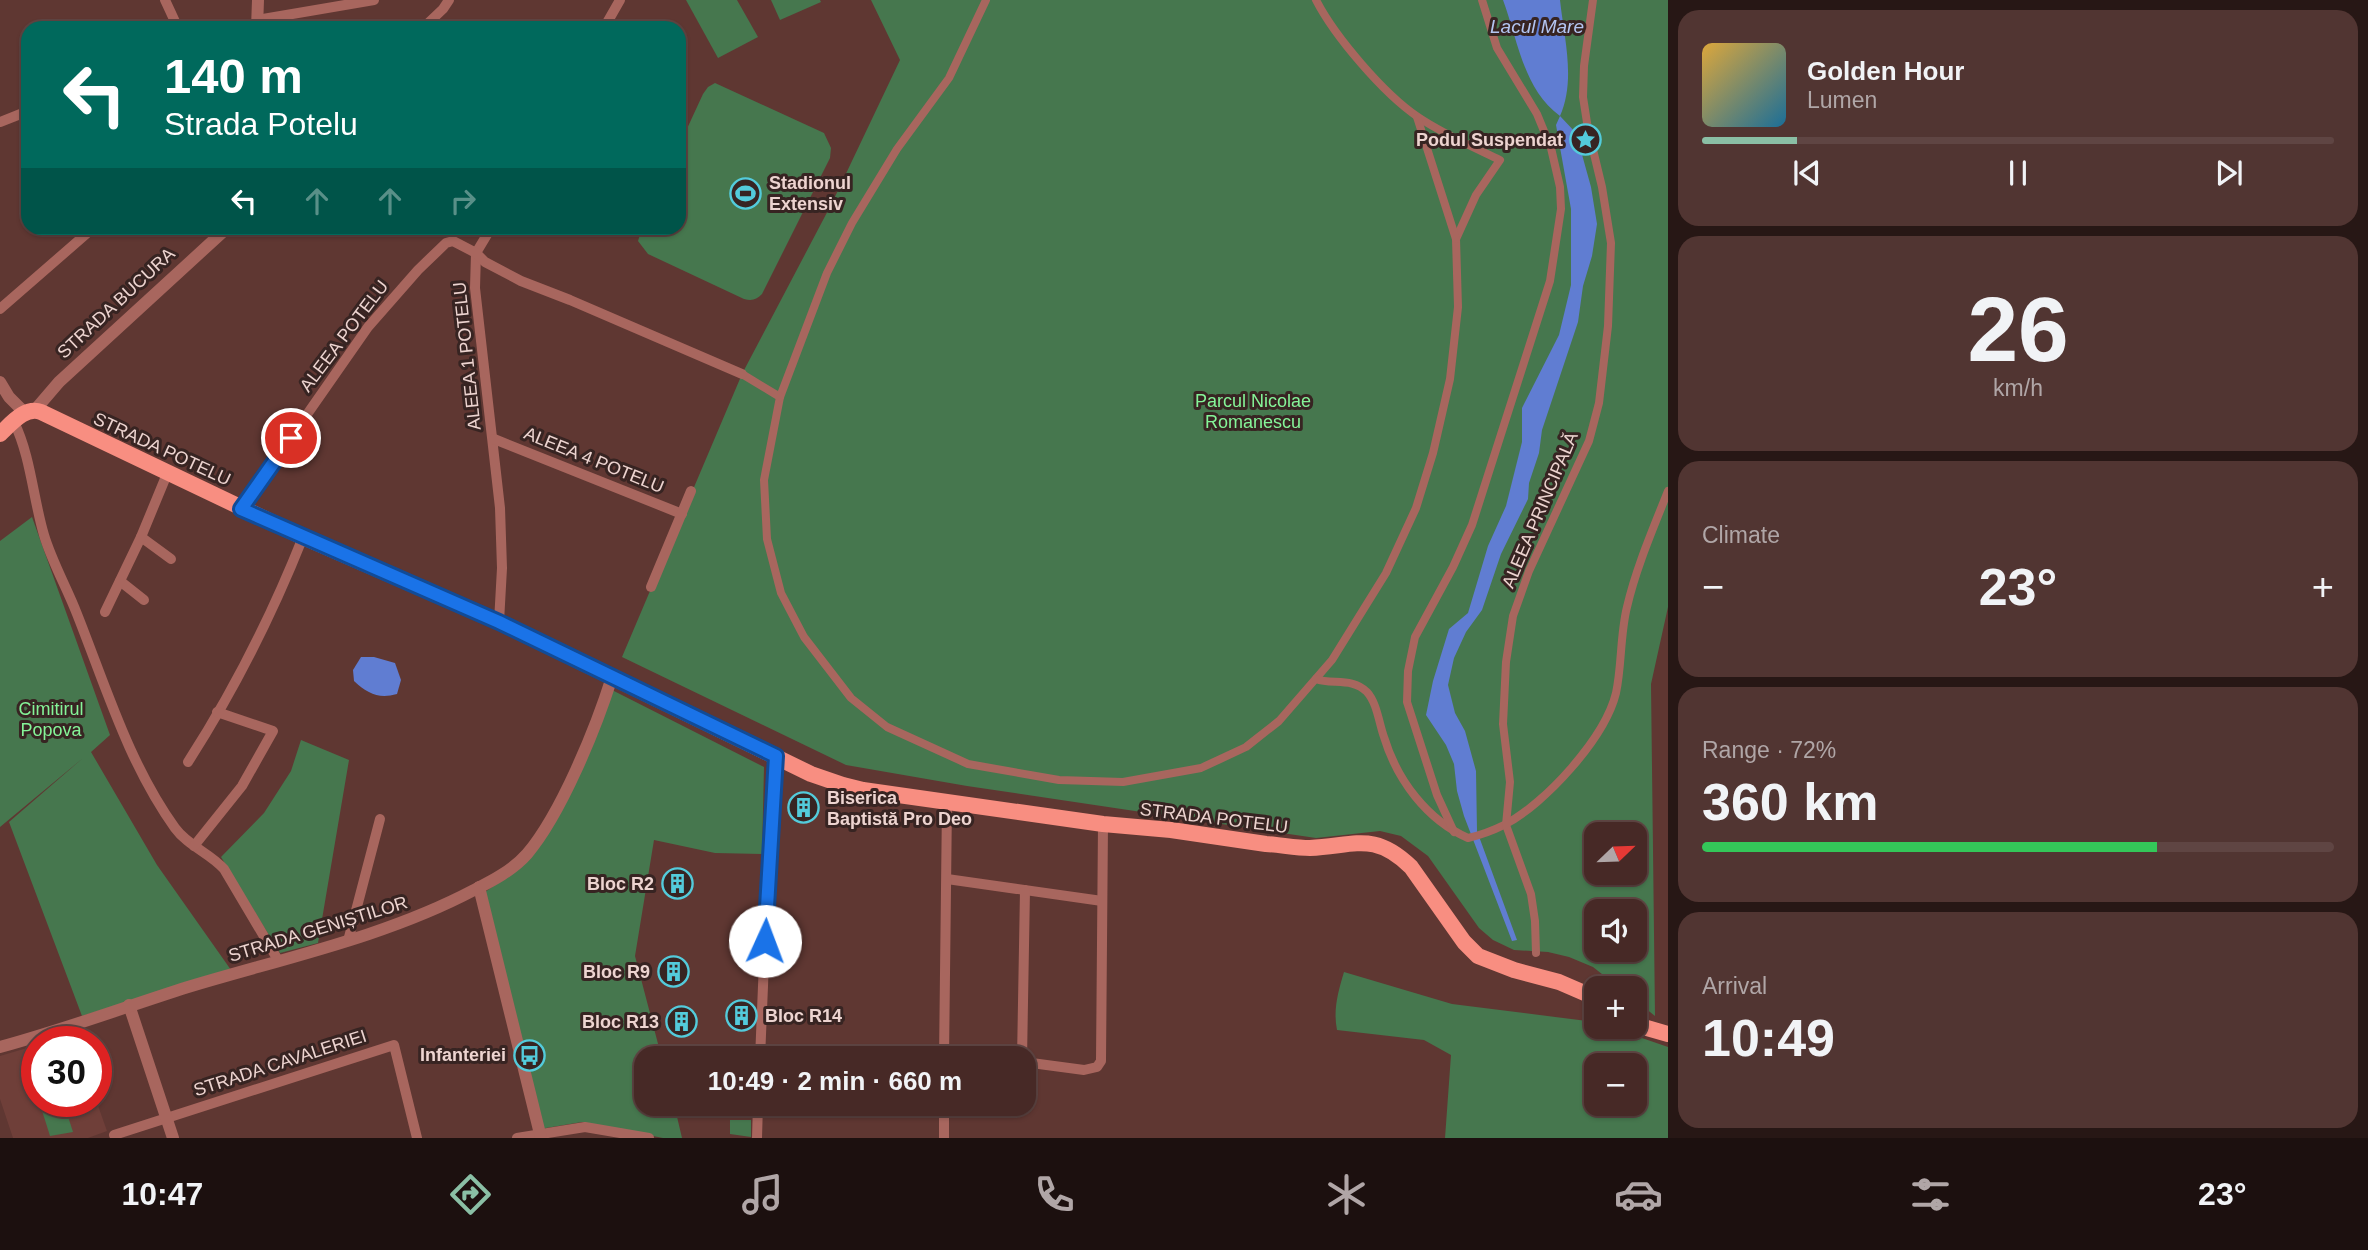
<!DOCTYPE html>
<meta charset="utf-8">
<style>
:root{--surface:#472926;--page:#513532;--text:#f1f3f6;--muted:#b0a6a7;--line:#5f4543;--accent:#8abfa5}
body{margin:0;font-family:Helvetica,sans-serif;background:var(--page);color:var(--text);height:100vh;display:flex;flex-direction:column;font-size:26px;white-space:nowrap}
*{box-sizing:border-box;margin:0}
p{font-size:23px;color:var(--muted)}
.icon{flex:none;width:38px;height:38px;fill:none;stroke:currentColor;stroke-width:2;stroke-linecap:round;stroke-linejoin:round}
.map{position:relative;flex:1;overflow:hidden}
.drawer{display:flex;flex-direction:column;gap:10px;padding:10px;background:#271715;width:700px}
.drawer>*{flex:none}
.hud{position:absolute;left:21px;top:21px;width:665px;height:214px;border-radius:21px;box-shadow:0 2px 5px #0004,0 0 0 2px var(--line);background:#00695c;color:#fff;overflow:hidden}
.needle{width:46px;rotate:67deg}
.buttons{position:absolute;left:1584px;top:822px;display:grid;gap:14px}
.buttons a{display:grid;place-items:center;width:63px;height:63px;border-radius:14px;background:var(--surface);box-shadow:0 2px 5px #0004,0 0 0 2px var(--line);font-size:35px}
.speed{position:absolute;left:21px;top:1026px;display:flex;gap:14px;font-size:35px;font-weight:700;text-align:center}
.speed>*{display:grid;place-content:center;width:91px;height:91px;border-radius:50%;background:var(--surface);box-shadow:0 2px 5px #0004,0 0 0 2px var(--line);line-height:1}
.speed .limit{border:10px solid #d22;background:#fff;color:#111}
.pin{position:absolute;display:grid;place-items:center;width:60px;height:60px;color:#fff;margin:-30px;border:4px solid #fff;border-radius:50%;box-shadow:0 2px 7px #0007}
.me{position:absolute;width:77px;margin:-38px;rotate:2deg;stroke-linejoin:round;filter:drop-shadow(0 0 5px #0008)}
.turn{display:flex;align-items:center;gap:24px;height:147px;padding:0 28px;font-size:32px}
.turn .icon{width:91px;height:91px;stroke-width:2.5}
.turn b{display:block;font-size:49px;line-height:60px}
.lanes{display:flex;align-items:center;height:66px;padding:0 28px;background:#0003;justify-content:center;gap:35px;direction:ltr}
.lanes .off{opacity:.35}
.big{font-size:52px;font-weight:700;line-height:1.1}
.drawer .widget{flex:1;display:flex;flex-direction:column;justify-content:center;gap:10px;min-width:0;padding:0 24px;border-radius:21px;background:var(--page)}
.drawer .dial{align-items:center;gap:0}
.dial b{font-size:91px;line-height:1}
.song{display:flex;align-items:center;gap:21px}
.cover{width:84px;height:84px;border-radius:10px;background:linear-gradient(135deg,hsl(40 70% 55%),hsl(200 70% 35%))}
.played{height:7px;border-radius:4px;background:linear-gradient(90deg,var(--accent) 15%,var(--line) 15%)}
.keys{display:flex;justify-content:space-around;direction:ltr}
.heat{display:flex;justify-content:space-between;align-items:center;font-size:38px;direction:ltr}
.charge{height:10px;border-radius:5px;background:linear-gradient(90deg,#34c759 72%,var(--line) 0)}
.trip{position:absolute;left:634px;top:1046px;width:402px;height:70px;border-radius:21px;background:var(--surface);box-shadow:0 2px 5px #0004,0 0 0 2px var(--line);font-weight:700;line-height:70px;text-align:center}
.dock{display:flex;height:112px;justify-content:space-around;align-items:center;background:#1c100f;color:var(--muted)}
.dock .icon{width:49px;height:49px}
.dock .active{color:var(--accent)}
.dock b{font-size:32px;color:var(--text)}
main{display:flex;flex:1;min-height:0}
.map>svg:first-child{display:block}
.built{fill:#6f3f39}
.green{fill:#46774e;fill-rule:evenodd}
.water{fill:#607dd2}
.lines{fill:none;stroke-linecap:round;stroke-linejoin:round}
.pedestrian{stroke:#a8665e;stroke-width:8}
.minor{stroke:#a8665e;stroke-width:10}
.tertiary{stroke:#a8665e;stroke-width:12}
.primary{stroke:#f88e81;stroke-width:16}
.route-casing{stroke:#114b97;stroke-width:18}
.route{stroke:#1a73e8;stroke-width:12}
.labels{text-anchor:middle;stroke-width:6;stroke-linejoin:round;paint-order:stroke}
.poi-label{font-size:18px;font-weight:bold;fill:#edd4d0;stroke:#372422;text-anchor:end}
.street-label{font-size:18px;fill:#edd4d0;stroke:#372422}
.park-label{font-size:18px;fill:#85f498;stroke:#372422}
.water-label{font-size:19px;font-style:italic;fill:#b3c5f1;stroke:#372422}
</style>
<main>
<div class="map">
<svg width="1668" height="1138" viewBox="0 0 1668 1138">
<rect width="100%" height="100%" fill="#5f3732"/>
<path class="built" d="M37,1045V1101L96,1100L107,1131L88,1138H13L0,1099V1056Z"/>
<g class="green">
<path d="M686,0H737L758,37L718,58Z"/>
<path d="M771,0H820L821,2L780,20Z"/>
<path d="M871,0H1668V607L1651,684L1655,1016L1635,1000L1634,989H1621L1593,967L1569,957L1548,952L1514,950L1493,940L1479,928L1428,856L1401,836L1380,831L1316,838L967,786L846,765L622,657L742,374L832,203L900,60ZM1596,835H1634V873H1596ZM1596,912H1634V950H1596Z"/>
<path d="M715,83L824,133L831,148L830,158L762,294C756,300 752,301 744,299L648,254L638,241L642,228H679V146L703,94L708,87Z"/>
<path d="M32,517L110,735L91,752L157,865L231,970L82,1016L9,822L83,758L0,827V541Z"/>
<path d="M612,690L764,767L762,854L715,853L654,840L635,956L662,1059H646V1104H674L682,1138H663L582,1122L540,1129L485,892L522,866Z"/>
<path d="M301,740L349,760L318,943L280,953L221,857L264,813L291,771Z"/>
<path d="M1344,972L1452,1004L1595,1022L1596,1027H1610L1668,1047V1138H1445L1451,1055L1424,1040L1337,1030C1333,1010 1338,992 1344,972ZM1596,1066H1634V1104H1596Z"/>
<path d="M39,1101H63L73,1132L50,1136Z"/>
<path d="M730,1120H751V1137L730,1134Z"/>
</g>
<g class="water">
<path d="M1503,0H1560C1564,38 1576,80 1560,116L1576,133L1591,187L1597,224L1592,256L1583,286L1578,322L1542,430L1539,453L1529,483L1528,499L1501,554L1482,610L1466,632L1454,658L1448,685L1455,713L1465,731L1476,771L1477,831L1517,940L1512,941L1464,816L1457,791L1454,764L1446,745L1426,715L1433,681L1449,629L1468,613L1488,546L1506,506L1522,442V408L1559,335L1571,285V209L1556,125L1560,116C1523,89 1518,40 1503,0Z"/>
<path d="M361,657H374L395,663L401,680L397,694C379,699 368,694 354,681L353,670Z"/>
</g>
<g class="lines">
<g class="pedestrian">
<path d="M986,0L949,78L897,149L852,223L827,273L780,397L764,480L767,539L781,593L804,637L851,698L887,727L968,764L1059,780L1123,782L1201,768L1246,747L1279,721L1332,660L1386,573L1416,508L1433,453L1450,379L1458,307L1456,239L1476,195L1500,160C1473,147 1443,134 1418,117C1384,94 1335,37 1316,0"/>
<path d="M1417,117L1456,239"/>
<path d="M742,374L780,397"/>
<path d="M1316,679C1332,685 1352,677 1367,692C1377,703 1379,723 1384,737C1397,780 1427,820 1468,838C1481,835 1492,831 1504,825C1545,804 1605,738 1616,693C1622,665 1620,635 1627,607C1636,568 1653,529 1668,491"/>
<path d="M1454,832L1437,795L1407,702L1408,671L1415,637L1453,567L1472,525L1550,281L1561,209L1560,187L1551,148L1537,114L1497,48L1482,0"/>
<path d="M1536,953L1535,921L1531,894L1506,825L1510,782L1503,724L1506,662L1513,616L1529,571L1589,441L1599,403L1608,326L1611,243L1602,187L1588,129L1583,97L1584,66L1593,0"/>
</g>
<g class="minor">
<path d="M165,0L178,28"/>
<path d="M257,20L374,0"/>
<path d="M423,28L443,9L449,0"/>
<path d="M604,28L620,0"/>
<path d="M0,122L28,111"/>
<path d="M491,228L476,253L475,288L500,508L502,568L499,622"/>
<path d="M0,309L93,228"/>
<path d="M14,422C31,457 33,498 44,535C52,562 67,588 77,614C106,687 129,764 175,828C188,846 210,853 224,869L278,960"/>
<path d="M494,439L682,514"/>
<path d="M241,509L368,327L418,270L446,243L453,241L476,253L485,262L521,281L570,300L742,374"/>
<path d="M141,537L171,559"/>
<path d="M120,581L144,600"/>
<path d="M651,587L691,491"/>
<path d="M105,612L141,537L167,474"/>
<path d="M188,762C233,692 272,615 303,537"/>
<path d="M194,846L242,786L273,731L217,712"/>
<path d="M947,879L1102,901"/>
<path d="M348,941L380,819"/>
<path d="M944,1051L997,1059"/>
<path d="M760,1059L768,865L776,756"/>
<path d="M944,1059L947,803"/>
<path d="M1022,1059L1025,890"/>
<path d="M1024,1062L1084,1070L1097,1067L1101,1061L1103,824"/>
<path d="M114,1135L394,1045L417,1138"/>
<path d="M517,1138L585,1127L649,1138"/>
<path d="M757,1138L758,1104"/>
<path d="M944,1138V1104"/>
</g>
<g class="tertiary">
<path d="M257,28L258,0"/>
<path d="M0,382L9,397L25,413"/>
<path d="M35,410L59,382L227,228"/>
<path d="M479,887L541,1138"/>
<path d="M129,1005L173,1138"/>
<path d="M0,1047C63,1030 125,1007 188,987C284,958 385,937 474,890C492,881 513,870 527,854C561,814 596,728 612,677"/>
</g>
<g class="primary">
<path d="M0,434C11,424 25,406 41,412L303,537L499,622L811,774L843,785L863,790L1103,824L1171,830L1266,844C1281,845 1296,848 1310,848C1355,846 1374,831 1411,867L1464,942L1478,956L1514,970L1559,982L1596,998"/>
<path d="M1634,1022L1647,1028L1668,1034"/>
</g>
</g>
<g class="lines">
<defs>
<path id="route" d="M291,438L241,509L499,622L776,756L765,941"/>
</defs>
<use href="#route" class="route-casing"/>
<use href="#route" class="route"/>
</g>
<defs>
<symbol id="sight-ring" viewBox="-11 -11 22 22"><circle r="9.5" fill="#372422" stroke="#53cbdb" stroke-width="1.5"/><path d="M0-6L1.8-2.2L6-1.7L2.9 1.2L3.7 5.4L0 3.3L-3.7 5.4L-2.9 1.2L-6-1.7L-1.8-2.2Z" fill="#53cbdb"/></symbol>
<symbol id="stadium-ring" viewBox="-11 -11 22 22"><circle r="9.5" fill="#372422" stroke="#53cbdb" stroke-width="1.5"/><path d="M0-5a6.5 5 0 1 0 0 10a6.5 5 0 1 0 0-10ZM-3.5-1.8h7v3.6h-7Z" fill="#53cbdb"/></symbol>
<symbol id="building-ring" viewBox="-11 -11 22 22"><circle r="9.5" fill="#372422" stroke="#53cbdb" stroke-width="1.5"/><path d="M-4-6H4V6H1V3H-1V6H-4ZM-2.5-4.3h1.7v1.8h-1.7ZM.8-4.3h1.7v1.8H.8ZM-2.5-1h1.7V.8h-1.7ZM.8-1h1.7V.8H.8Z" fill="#53cbdb"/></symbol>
<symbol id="bus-ring" viewBox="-11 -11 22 22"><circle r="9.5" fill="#372422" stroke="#53cbdb" stroke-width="1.5"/><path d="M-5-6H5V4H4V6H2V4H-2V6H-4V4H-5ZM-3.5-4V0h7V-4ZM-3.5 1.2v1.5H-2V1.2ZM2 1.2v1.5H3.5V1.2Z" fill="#53cbdb"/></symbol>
</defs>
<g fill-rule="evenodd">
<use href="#sight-ring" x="1568" y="122" width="35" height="35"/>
<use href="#stadium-ring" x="728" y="176" width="35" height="35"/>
<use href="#building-ring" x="786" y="790" width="35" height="35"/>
<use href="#building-ring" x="660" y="866" width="35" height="35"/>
<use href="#building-ring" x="656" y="954" width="35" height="35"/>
<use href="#building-ring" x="724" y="998" width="35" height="35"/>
<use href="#building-ring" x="664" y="1004" width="35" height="35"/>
<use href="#bus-ring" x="512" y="1038" width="35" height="35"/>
</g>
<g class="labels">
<g class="poi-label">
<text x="1563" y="146">Podul Suspendat</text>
<text x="769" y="189" text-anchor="start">Stadionul<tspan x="769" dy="21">Extensiv</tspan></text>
<text x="827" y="804" text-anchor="start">Biserica<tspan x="827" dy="21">Baptistă Pro Deo</tspan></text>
<text x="654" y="890">Bloc R2</text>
<text x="650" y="978">Bloc R9</text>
<text x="765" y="1022" text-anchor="start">Bloc R14</text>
<text x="659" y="1028">Bloc R13</text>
<text x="506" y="1061">Infanteriei</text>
</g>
<g class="street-label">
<text transform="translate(116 303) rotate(-43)" y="6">STRADA BUCURA</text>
<text transform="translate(344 336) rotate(-53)" y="6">ALEEA POTELU</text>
<text transform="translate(467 356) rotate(-96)" y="6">ALEEA 1 POTELU</text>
<text transform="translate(162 449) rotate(25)" y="6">STRADA POTELU</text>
<text transform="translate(594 460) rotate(22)" y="6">ALEEA 4 POTELU</text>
<text transform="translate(1540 510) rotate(-67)" y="6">ALEEA PRINCIPALĂ</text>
<text transform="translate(1214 818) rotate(7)" y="6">STRADA POTELU</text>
<text transform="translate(318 929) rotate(-17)" y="6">STRADA GENIȘTILOR</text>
<text transform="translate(280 1063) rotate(-18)" y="6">STRADA CAVALERIEI</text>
</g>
<g class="park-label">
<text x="1253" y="407">Parcul Nicolae<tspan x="1253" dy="21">Romanescu</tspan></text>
<text x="51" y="715">Cimitirul<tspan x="51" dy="21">Popova</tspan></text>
</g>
<g class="water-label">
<text x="1537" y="33">Lacul Mare</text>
</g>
</g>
</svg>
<div class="buttons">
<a><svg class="needle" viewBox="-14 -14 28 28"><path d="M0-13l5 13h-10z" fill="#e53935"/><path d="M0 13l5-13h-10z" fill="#b0a6a7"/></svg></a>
<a><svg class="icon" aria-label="sound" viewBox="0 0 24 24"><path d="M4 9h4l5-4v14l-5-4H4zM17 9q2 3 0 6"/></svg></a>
<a>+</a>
<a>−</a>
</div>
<div class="speed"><div class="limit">30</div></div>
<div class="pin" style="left:291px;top:438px;background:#d93025"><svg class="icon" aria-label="arrive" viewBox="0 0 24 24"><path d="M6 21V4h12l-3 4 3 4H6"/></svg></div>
<svg class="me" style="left:765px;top:941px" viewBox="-20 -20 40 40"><circle r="19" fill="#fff"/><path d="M0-13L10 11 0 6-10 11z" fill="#1a73e8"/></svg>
<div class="trip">10:49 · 2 min · 660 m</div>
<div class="hud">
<div class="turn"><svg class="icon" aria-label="left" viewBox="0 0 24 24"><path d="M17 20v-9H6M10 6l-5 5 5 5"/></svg><div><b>140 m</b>Strada Potelu</div></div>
<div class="lanes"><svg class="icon" aria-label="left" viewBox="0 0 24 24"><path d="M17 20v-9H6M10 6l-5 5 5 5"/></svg><svg class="icon off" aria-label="ahead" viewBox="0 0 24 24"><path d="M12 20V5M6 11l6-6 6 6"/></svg><svg class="icon off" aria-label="ahead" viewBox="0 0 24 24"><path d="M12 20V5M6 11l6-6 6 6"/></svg><svg class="icon off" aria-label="right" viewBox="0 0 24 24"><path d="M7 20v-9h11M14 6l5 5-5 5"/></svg></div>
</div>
</div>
<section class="drawer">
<div class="widget">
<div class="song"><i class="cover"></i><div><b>Golden Hour</b><p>Lumen</p></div></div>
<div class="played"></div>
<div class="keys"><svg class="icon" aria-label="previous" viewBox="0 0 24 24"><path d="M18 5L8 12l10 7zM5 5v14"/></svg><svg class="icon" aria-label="pause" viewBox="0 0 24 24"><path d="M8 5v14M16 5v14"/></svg><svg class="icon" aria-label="next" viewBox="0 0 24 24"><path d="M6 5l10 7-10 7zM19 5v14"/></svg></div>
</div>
<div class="widget dial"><b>26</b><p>km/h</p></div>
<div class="widget"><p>Climate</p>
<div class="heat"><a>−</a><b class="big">23°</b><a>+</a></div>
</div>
<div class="widget"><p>Range · 72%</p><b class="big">360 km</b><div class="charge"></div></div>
<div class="widget"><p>Arrival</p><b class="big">10:49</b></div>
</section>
</main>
<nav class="dock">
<b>10:47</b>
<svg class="icon active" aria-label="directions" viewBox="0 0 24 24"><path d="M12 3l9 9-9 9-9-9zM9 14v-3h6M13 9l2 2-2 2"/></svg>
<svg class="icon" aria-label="music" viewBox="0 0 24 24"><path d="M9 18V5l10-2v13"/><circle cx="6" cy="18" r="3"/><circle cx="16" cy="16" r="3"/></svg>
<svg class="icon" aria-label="phone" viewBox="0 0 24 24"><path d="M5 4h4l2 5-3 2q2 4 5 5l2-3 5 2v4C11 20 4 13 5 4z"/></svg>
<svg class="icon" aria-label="climate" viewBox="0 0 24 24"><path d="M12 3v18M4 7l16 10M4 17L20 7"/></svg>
<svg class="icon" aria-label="car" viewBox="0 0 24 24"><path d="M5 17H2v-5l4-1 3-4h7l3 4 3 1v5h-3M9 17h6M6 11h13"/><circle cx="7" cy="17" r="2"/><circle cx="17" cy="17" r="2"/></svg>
<svg class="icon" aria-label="filters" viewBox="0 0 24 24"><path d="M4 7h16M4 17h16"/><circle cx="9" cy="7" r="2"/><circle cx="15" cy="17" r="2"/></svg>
<b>23°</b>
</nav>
